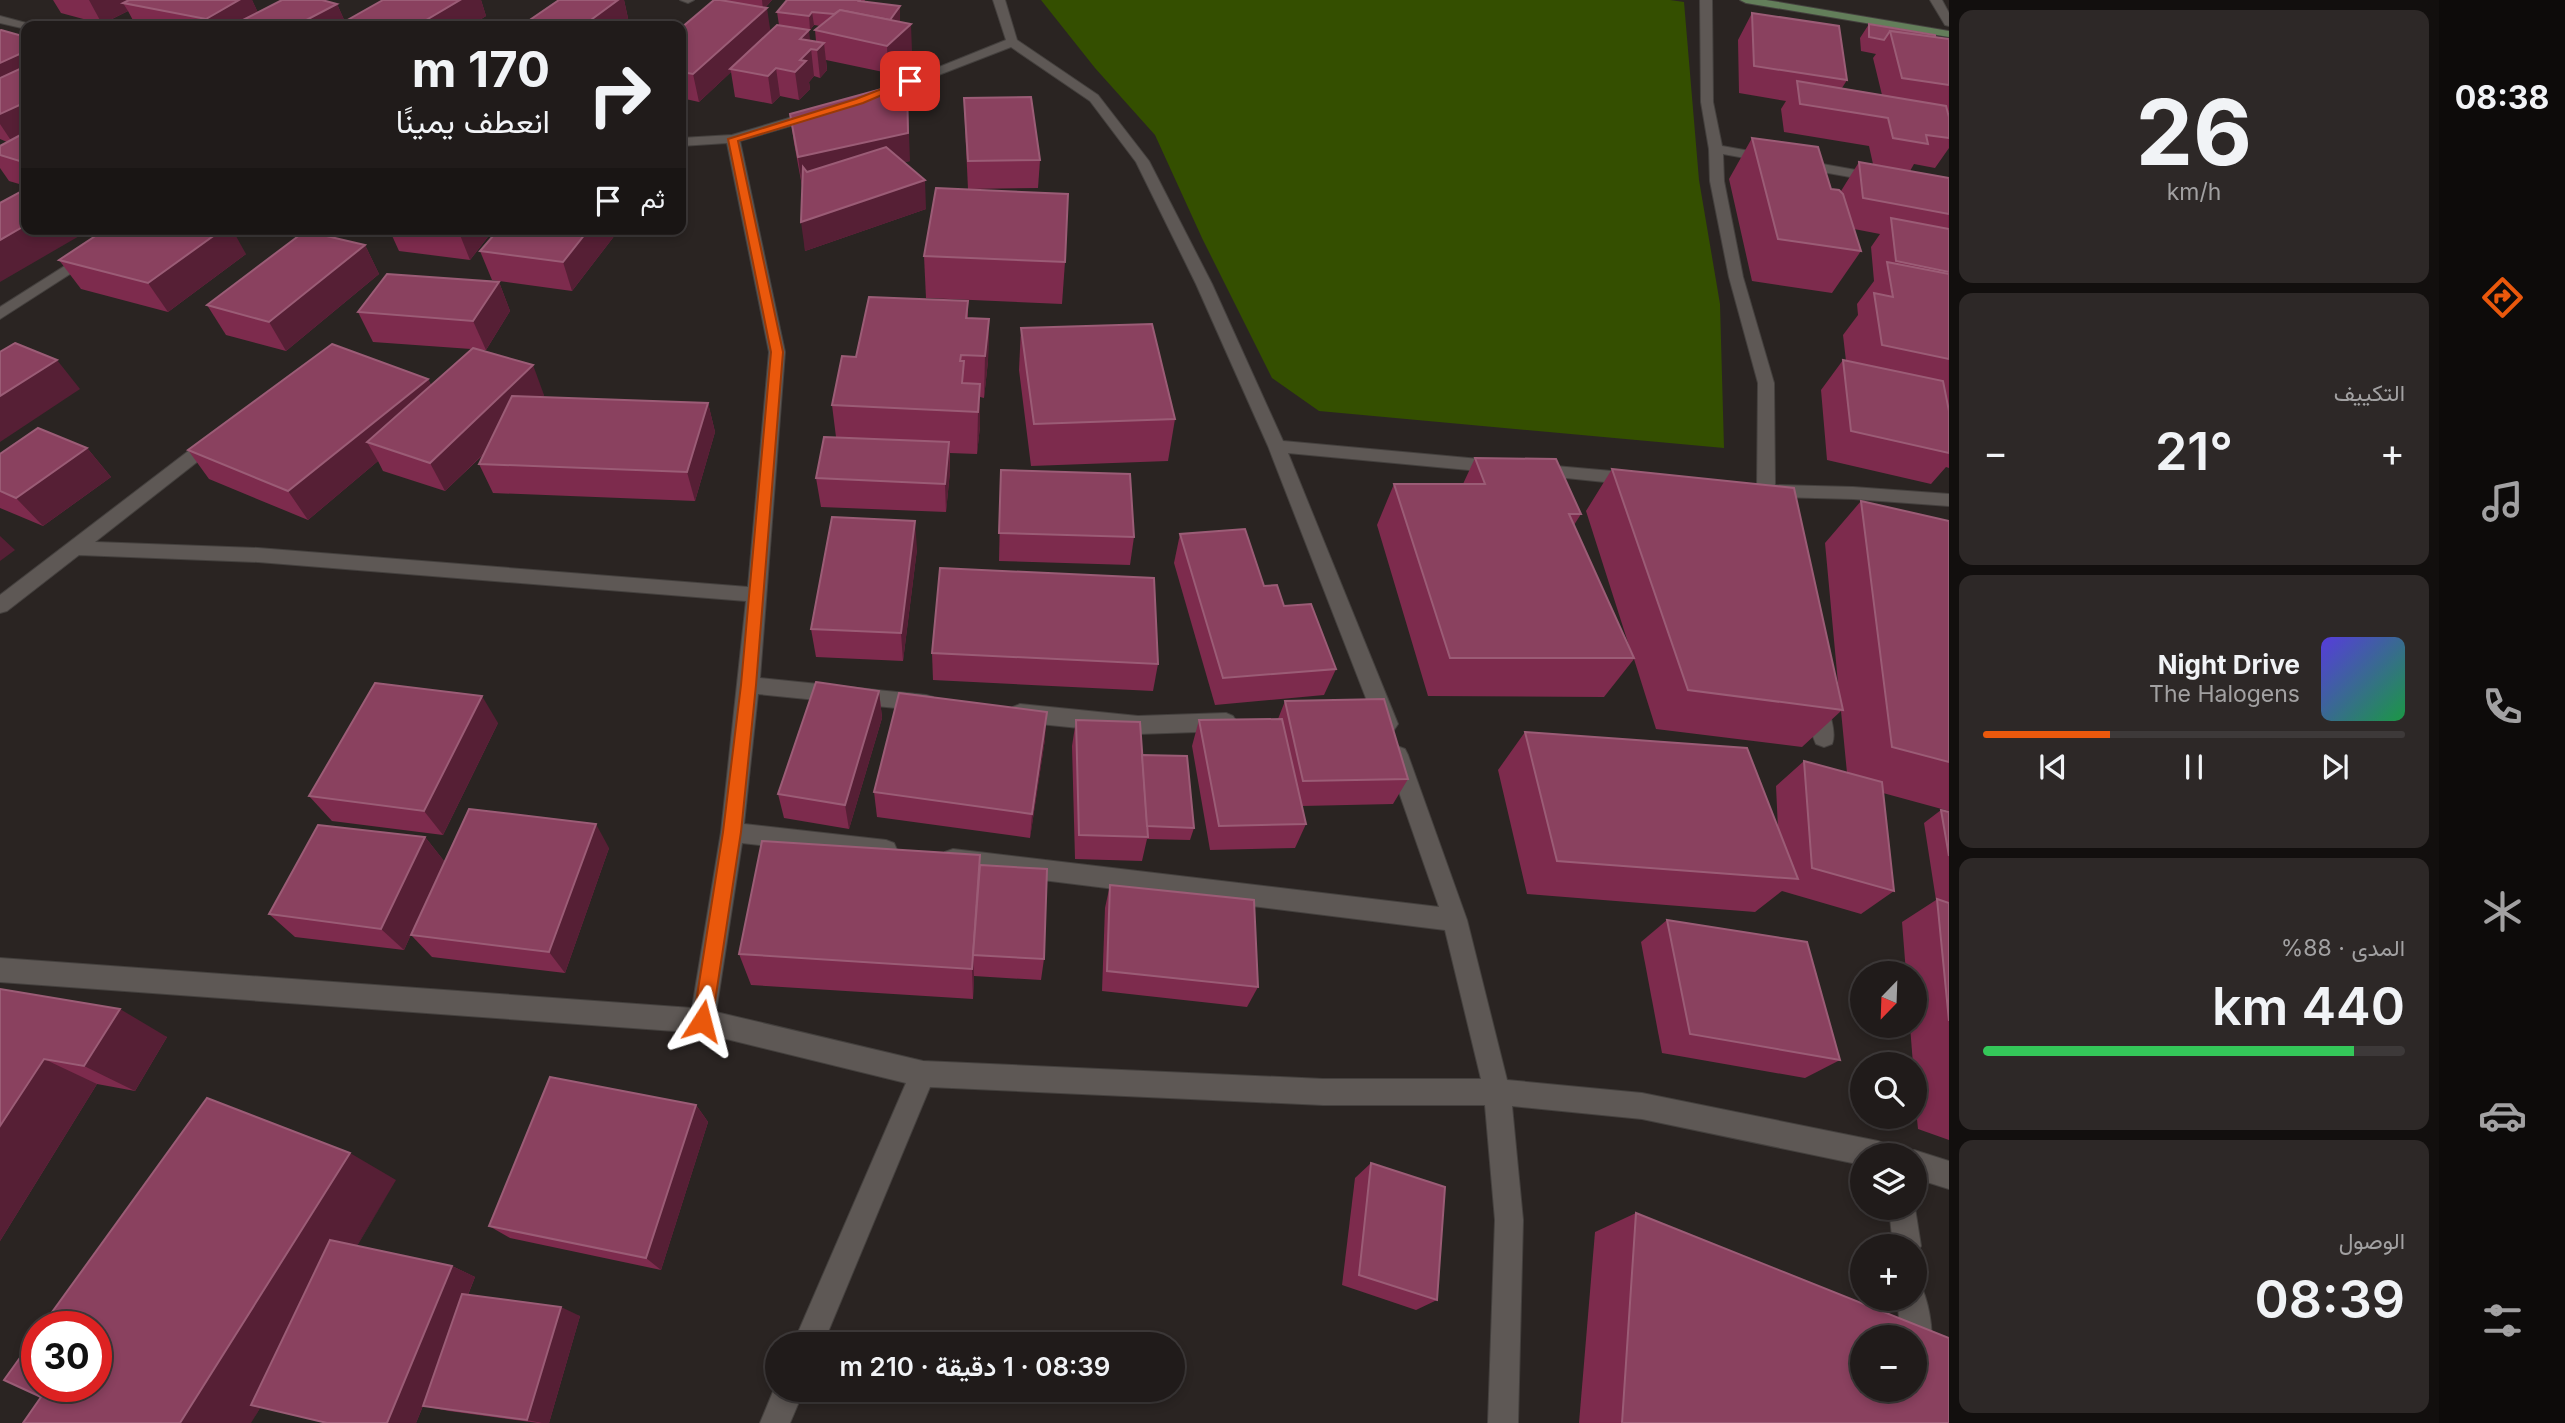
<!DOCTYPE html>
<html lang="ar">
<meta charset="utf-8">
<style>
:root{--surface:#201b1a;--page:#2d2827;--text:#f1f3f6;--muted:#a2a1a2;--line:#3d3939;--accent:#ea580c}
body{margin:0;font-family:Inter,Vazirmatn,sans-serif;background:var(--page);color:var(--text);direction:rtl;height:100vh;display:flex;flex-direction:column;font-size:26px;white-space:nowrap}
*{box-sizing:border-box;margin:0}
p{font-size:23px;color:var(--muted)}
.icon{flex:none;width:38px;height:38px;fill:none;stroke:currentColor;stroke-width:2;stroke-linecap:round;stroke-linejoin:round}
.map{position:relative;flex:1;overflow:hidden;direction:ltr}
.panel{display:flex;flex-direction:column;gap:10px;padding:10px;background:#120f0e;width:490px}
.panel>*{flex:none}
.guide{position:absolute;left:21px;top:21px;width:665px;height:214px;border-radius:14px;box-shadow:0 4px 10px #0003,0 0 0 2px var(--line);direction:rtl;background:#201b1a;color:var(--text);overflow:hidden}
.needle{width:46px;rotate:203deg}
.tools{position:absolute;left:1850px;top:961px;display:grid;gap:14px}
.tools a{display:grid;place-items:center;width:77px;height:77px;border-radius:50%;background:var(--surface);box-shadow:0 4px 10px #0003,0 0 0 2px var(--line);font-size:35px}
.speed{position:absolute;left:21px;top:1311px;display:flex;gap:14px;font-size:35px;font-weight:700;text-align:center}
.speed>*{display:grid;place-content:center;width:91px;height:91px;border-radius:50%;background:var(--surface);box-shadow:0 4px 10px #0003,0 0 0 2px var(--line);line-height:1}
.speed .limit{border:10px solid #d22;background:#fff;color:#111}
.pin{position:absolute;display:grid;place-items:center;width:60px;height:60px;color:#fff;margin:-30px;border-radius:14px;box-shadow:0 4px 10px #0006}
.me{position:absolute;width:77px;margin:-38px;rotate:9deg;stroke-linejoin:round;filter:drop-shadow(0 0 5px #0008)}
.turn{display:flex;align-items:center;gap:24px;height:147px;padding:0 21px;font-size:32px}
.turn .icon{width:91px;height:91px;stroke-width:2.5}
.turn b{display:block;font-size:49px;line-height:60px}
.then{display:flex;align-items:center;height:66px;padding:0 21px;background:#0003;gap:14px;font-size:26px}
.big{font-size:52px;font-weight:600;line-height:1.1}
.panel .tile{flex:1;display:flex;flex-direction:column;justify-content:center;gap:10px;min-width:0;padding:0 24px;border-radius:14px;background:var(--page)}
.panel .dial{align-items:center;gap:0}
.dial b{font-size:91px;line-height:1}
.song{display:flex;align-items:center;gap:21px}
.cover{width:84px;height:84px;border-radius:10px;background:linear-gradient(135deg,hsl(250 70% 55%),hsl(140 70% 35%))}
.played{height:7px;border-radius:4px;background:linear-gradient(90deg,var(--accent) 30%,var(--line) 30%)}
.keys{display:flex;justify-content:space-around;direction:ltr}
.heat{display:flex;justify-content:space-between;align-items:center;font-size:38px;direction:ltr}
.charge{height:10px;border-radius:5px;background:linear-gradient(90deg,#34c759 88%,var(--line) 0)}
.trip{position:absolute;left:765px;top:1332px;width:420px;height:70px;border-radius:35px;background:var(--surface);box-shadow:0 4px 10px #0003,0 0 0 2px var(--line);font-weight:600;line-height:70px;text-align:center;direction:rtl}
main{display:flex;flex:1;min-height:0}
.dock{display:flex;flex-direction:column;width:126px;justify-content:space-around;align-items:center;background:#0d0b0a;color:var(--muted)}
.dock .icon{width:49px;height:49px}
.dock .selected{color:var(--accent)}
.dock b{font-size:32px;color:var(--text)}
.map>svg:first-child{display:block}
.green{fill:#344f00}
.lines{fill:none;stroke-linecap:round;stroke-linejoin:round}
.street-casing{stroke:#44403e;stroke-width:2}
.secondary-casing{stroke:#44403e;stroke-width:2}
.street{fill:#5e5855;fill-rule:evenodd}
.secondary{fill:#637e5a;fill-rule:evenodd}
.wall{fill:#7d2b4d;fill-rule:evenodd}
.shaded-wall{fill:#561f35}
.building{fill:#8a415f;stroke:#9b5c76;stroke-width:2;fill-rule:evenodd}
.route{fill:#ea580c;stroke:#983908;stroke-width:2}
</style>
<main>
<nav class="dock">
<b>08:38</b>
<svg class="icon selected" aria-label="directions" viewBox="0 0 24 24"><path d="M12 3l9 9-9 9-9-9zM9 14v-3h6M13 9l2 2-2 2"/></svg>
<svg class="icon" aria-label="music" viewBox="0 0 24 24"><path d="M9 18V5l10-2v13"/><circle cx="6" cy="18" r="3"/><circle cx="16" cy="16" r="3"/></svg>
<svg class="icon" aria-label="phone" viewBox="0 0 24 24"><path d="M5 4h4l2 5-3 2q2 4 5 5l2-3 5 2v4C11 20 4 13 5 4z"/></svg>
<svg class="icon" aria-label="climate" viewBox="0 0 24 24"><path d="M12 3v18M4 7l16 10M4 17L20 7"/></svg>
<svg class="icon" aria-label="car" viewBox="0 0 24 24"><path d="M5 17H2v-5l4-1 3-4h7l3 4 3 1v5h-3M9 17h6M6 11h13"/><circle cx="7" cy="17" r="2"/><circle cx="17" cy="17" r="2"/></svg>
<svg class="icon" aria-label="filters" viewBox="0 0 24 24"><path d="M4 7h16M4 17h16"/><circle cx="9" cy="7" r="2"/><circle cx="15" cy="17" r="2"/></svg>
</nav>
<section class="panel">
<div class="tile dial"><b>26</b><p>km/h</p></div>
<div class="tile"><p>التكييف</p>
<div class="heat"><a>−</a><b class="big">21°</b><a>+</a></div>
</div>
<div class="tile">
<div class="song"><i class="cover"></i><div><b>Night Drive</b><p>The Halogens</p></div></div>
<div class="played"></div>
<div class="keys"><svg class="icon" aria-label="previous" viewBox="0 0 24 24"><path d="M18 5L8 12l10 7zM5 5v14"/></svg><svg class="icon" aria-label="pause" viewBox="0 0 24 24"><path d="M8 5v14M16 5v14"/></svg><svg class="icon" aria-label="next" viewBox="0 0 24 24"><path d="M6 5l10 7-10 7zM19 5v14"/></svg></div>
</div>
<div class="tile"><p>المدى · 88%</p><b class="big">440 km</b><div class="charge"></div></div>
<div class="tile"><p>الوصول</p><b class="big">08:39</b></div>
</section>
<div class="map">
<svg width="1949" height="1423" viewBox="0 0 1949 1423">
<rect width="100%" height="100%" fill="#2a2422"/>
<path class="green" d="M1041,0H1670L1684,2L1699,180L1720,304L1724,448L1319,411L1272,378L1202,238L1155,135L1095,68Z"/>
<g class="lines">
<defs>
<g id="street">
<path d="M680,0H694L688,3Z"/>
<path d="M993,0H1005L1017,40L1098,95L1149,161L1212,284L1283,441L1501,461L1510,467L1501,473L1288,453L1398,724L1394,730L1387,733L1380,730L1376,724L1268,446L1196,284L1136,162L1090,101L1011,47L887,95L883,96L877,92L1006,40Z"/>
<path d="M1700,0H1712L1713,102L1722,146L1878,174L1885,178L1878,182L1723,154L1724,181L1743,277L1774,383L1775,485L1853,487L1949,494V506L1853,499L1777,497L1780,512L1777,517H1765L1757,491L1758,383L1729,277L1710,181L1709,149L1701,102Z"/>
<path d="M1930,0H1942L1949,13V26L1945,25Z"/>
<path d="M0,16L30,24L32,26H26V29L0,23Z"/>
<path d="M816,110L822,114L821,117L740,141L785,352L760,678L926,695L933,697L936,703L933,709L926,711L758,694L744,824L886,840L894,843L897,850L894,857L886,860L742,843L716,1012L923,1061L1323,1079H1481L1445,930L953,869L945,866L941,859L945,852L953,849L1439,907L1386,755L1389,749L1397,746L1405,749L1408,755L1467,920L1507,1080L1642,1093L1878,1141L1888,1145L1892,1155H1862V1165L1642,1119L1512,1106L1523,1220L1518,1423H1488L1495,1220L1485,1105H1323L930,1087L823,1344H793L906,1083L702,1033L0,982V958L692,1008L721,832L746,601L258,562L79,555L7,611L0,613V595L208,436L214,434L223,440L220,444L95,542L258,548L748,587L769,352L727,143L681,146V138L732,135Z"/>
<path d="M123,229H140L0,319V307Z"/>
<path d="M1533,464L1634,473L1643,479L1634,485L1527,474L1524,470L1527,466Z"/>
<path d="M1816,695L1823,697C1829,709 1837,733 1832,744L1824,747L1816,744C1811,733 1803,709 1809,697Z"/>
<path d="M1020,704L1138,716L1226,713L1233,716L1237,722L1233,728L1226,731L1138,734L1020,722L1013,719L1009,713L1013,707Z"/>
<path d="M1914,1150L1949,1161V1189L1914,1178V1155H1904Z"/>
<path d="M1914,1202L1921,1246L1914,1257V1246H1893L1889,1208H1914Z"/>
<path d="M1914,1284L1922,1288C1930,1307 1936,1342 1928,1362L1917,1366L1914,1365V1337H1901L1897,1298H1914Z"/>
<path d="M777,1382V1390H804L790,1423H760Z"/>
</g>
<path id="secondary" d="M1740,0H1766L1949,31V37L1746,3Z"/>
</defs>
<use href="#street" class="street-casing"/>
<use href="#secondary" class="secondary-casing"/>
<use href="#street" class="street"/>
<use href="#secondary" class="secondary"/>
</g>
<g class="wall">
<path d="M53,0H252L258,13L326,1L337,4L345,22L383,0H481L486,16L470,26H136L128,11L102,24L61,13Z"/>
<path d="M559,0H624L629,23L625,26H521Z"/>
<path d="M725,0H772L765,8L770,31L779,25L777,12L787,0H865L864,2L900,20L899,22L912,52L888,73L826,60L827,70L820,78L814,76L809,82L810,89L799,100L780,96L772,104L735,97L731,72L699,102L681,98V28ZM814,25L820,26L815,30L816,41L810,40L797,28L810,30Z"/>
<path d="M1752,13L1847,80L1842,88L1882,95L1873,58L1876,54L1861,51L1860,38L1869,24L1949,39V112L1948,113L1949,117V148L1935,168L1914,164L1910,171L1949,178V468L1946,467L1931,484L1827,460L1821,390L1843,360L1846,361L1843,335L1858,315L1857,304L1874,281L1871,247L1880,234L1854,229L1861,251L1832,293L1752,281L1729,179L1752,138L1831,189L1841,191L1859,162L1873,164L1869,146L1784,132L1781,109L1786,101L1739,93L1738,40Z"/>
<path d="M0,31L26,163L7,142L0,139Z"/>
<path d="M964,98L1040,160L1038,188L968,189L965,126Z"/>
<path d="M790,114L910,161L904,162L926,209L805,251L802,186L794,143Z"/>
<path d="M0,155L26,163V186L9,181L0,168Z"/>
<path d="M232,229H273L265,236Z"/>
<path d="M389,229H494L470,260L399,251Z"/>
<path d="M499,229H613L615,235L572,291L492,280L480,251Z"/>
<path d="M365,245L379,274L286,351L226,335L207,305Z"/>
<path d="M246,254L168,312L81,289L59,260Z"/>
<path d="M924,256L1065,262L1062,304L926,298Z"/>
<path d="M499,282L510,311L486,350H480L544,395L542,397L708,403L715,432L695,501L493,493L479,464L485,453L445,491L383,471L378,461L308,520L209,479L188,450L428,379L431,385L471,349L373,342L358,312Z"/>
<path d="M968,301V318L989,319L988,361L984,398L980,397V426L977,454L950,453V471L946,512L821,507L816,478L836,437L832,405L856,357Z"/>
<path d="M1021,328L1175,419L1168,461L1031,466L1019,370Z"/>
<path d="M87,448L111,477L43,526L0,508V454Z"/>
<path d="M1475,458L1581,514L1574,525L1631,652L1586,511L1612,469L1839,694L1825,543L1861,501L1949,521V811L1883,793L1894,891L1861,914L1782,891L1755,912L1527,894L1498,770L1525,732L1778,829L1776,786L1804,761L1847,773L1841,711L1802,747L1656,729L1634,659L1604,697L1428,696L1377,525L1394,484H1463Z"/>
<path d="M1001,470L1134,537L1130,565L999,561Z"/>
<path d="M1180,534L1264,586L1284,606L1336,669L1324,695L1215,705L1174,563Z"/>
<path d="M917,549L903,661L816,657L811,629Z"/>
<path d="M932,653L1158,664L1153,691L933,680Z"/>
<path d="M879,691L882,718L849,829L784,818L778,794Z"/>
<path d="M1285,701L1408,779L1393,804L1302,806L1306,824L1295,848L1210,850L1192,746L1199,720L1278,719Z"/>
<path d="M1076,720L1142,755L1194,828L1190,840L1147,839L1142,861L1075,859L1072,746Z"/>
<path d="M498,723L443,835L332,821L309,796Z"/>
<path d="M1045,739L1030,838L877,817L874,792Z"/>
<path d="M1941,810L1949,812V1140L1918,1129L1914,1089V1064H1913L1910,1026H1914V973H1906L1902,922L1936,900L1924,823Z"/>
<path d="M425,837L444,861L404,950L295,937L269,914Z"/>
<path d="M609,848L565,973L432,957L411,935Z"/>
<path d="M980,855V865L1044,959L1041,980L974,976L973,999L751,985L739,954Z"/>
<path d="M1110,885L1258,987L1247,1007L1102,991L1105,908Z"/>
<path d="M1667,920L1840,1060L1805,1078L1662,1053L1641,942Z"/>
<path d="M0,989L167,1037L135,1091L97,1084L0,1241Z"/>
<path d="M696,1105L708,1122L661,1270L510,1238L489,1226Z"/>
<path d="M1371,1163L1437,1300L1416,1310L1342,1285L1355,1178Z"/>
<path d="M396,1180L357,1246L452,1266L475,1277L468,1295L580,1316L549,1423H538L449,1411L423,1406L416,1423L260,1407L251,1423Z"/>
<path d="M1636,1213L1949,1423H1579L1595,1232Z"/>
</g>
<g class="shaded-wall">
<path d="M89,0H151L123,3L128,11L102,24Z"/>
<path d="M239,0H252L262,21L237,23L239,26H210L206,19Z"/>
<path d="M460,0H481L486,16L470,26H416Z"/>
<path d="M618,0H624L629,23L625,26H584V25Z"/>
<path d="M762,0H772L763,10Z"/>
<path d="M337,4L347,26H295Z"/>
<path d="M900,6V20L890,34L889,20Z"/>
<path d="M767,8L771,35L730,69L731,72L699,102L693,74Z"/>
<path d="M812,12L814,25L810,30L809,16Z"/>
<path d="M558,20L560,26H549Z"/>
<path d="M911,24L912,52L888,73L887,46Z"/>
<path d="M809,30L814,76L809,82L810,89L799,100L795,72L800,39Z"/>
<path d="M824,43L827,70L820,78L817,50Z"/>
<path d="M26,51V87L0,100V63Z"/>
<path d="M776,68L780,96L772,104L768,76Z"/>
<path d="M907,82L910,161L802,186L798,157Z"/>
<path d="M26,102V139L14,145L0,124V114Z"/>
<path d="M925,180L926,209L805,251L801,222Z"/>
<path d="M26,225V229H77L81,235L0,282V240Z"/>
<path d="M223,229H232L246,254L168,312L148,283Z"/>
<path d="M262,229H273L265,236Z"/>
<path d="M459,229H494L470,260L458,230Z"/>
<path d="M589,229H613L615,235L572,291L563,262Z"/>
<path d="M365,245L379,274L286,351L269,322Z"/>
<path d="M499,282L510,311L486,350L473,321Z"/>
<path d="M989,319L988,361L984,398L985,356Z"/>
<path d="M57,360L80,389L0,442V396Z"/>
<path d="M533,365L544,395L445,491L430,463Z"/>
<path d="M428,379L442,408L367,442L378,461L308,520L288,491Z"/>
<path d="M980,384V426L977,454L978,412Z"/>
<path d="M708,403L715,432L695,501L687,472Z"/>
<path d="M949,442L950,471L946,512L945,484Z"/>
<path d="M87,448L111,477L43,526L16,498Z"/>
<path d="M915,521L917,549L903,661L901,633Z"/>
<path d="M0,536L15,550L0,561Z"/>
<path d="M879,691L882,718L849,829L845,805Z"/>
<path d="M482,696L498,723L443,835L424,811Z"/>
<path d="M1047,712L1045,739L1030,838L1032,814Z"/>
<path d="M596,824L609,848L565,973L549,952Z"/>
<path d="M425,837L444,861L404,950L381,929Z"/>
<path d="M980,855L979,888L973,955L974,976L973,999L972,969Z"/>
<path d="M120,1009L167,1037L135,1091L84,1066Z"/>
<path d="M44,1059L97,1084L0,1241V1126Z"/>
<path d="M696,1105L708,1122L661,1270L646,1258Z"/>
<path d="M350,1153L396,1180L251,1423H180Z"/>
<path d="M452,1266L475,1277L416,1423H387Z"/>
<path d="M561,1307L580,1316L549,1423H542L527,1420Z"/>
</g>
<g class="building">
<path d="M129,0H239L206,19L123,3Z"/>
<path d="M282,0H322L337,4L295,26H249L237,23Z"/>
<path d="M383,0H460L416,26H337Z"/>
<path d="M559,0H618L584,25L558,20L549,26H521Z"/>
<path d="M714,0H720L767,8L693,74L681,72V28Z"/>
<path d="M787,0H860L859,1L900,6L890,20L840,10L834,14L812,12L809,16L777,12Z"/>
<path d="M840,10L911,24L887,46L815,30Z"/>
<path d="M1752,13L1839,26L1847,80L1754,66Z"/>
<path d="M1869,24L1935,35V38L1890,31L1884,40L1869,37Z"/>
<path d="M777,25L809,30L800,39L824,43L817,50L811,49L800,60L806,61L795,72L776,68L768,76L730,69Z"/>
<path d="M1,30L26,37V51L0,63V31Z"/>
<path d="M1890,31L1949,39V85L1902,78Z"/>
<path d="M26,66V102L0,114V78Z"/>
<path d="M1797,81L1946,106L1949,117V138L1926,135L1928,144L1893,138L1888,118L1800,104Z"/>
<path d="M907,82L908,133L798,157L790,114Z"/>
<path d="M1031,97L1040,160L968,161L964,98Z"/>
<path d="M26,132V163L0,155V146Z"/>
<path d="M1752,138L1818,147L1831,189L1839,190L1843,194L1861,251L1778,239Z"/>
<path d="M886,147L925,180L801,222L803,167L807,172Z"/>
<path d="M1859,162L1949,178V214L1863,198Z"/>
<path d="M936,188L1068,194L1065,262L924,256Z"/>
<path d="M20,192L26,194V225L0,240V203Z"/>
<path d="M1891,218L1949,229V272L1896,261Z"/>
<path d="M106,229H223L148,283L59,260Z"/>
<path d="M499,229H589L563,262L480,251Z"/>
<path d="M305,231L365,245L269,322L207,305Z"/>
<path d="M1887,262L1949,274V359L1882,345L1874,293L1893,297Z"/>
<path d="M387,274L499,282L473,321L358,312Z"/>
<path d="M869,297L968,301L966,318L989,319L985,356L961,355L960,361H964L962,383L980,384L978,412L832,405L842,356L856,357Z"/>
<path d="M1152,324L1175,419L1034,424L1021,328Z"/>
<path d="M15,343L57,360L0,396V352Z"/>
<path d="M332,344L428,379L288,491L188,450Z"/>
<path d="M473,348L533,365L430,463L367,442Z"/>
<path d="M1843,360L1943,381L1949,411V453L1851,431Z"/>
<path d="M512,396L708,403L687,472L479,464Z"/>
<path d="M38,428L87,448L16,498L0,491V454Z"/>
<path d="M824,437L949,442L945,484L816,478Z"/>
<path d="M1475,458L1556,459L1581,514H1569L1634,658H1450L1394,484H1485Z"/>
<path d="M1612,469L1794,488L1843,710L1688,690Z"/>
<path d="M1001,470L1130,474L1134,537L999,533Z"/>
<path d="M1861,501L1949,521V762L1892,747Z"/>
<path d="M832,517L915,521L901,633L811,629Z"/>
<path d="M1245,529L1264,586L1277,585L1284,606L1311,604L1336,669L1223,678L1180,534Z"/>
<path d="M940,568L1154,578L1158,664L932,653Z"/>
<path d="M816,682L879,691L845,805L778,794Z"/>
<path d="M375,683L482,696L424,811L309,796Z"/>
<path d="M899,693L1047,712L1032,814L874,792Z"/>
<path d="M1384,699L1408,779L1303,781L1285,701Z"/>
<path d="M1282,719L1306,824L1219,826L1199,720Z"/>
<path d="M1076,720L1140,722L1148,837L1079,835Z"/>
<path d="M1525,732L1747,748L1798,879L1557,861Z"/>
<path d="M1142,755L1187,756L1194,828L1147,826Z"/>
<path d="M1804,761L1882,782L1894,891L1812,868Z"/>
<path d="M469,809L596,824L549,952L411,935Z"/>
<path d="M1941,810L1949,812V856Z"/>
<path d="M318,825L425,837L381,929L269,914Z"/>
<path d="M762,841L980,855L972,969L739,954Z"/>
<path d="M980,865L1047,869L1044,959L973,955Z"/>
<path d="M1110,885L1254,900L1258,987L1107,971Z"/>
<path d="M1937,899L1949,903V1021Z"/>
<path d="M1667,920L1807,942L1840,1060L1690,1034Z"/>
<path d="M0,989L120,1009L84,1066L44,1059L0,1126Z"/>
<path d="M550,1077L696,1105L646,1258L489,1226Z"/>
<path d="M207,1098L350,1153L180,1423H23L41,1397L4,1380L37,1334V1386H96V1326H42Z"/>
<path d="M1371,1163L1445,1187L1437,1300L1359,1275Z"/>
<path d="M1636,1213L1949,1338V1423H1622ZM1862,1337H1914V1390H1862Z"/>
<path d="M330,1240L452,1266L387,1423H327L251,1405Z"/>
<path d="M462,1294L561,1307L527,1420L423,1406Z"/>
</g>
<path class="route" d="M907,79L915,81L863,103L738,141L783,352L756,685L741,832L712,1021L709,1028L702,1030L695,1028L693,1021L723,832L741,685L771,352L728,139L856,99Z"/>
</svg>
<div class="tools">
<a><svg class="needle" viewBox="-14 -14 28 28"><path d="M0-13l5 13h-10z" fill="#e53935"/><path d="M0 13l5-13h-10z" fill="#a2a1a2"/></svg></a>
<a><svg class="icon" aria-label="search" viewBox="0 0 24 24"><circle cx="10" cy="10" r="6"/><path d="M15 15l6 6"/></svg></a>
<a><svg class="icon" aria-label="layers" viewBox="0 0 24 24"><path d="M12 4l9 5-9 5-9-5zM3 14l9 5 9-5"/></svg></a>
<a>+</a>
<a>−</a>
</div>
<div class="speed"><div class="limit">30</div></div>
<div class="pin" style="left:910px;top:81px;background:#d93025"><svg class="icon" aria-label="arrive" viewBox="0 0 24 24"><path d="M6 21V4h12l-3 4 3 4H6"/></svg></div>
<svg class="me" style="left:702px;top:1021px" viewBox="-20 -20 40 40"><path d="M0-17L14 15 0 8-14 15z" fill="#ea580c" stroke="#fff" stroke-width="4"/></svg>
<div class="trip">08:39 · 1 دقيقة · 210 m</div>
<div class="guide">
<div class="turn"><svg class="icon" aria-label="right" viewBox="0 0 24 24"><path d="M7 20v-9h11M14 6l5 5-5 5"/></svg><div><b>170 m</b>انعطف يمينًا</div></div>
<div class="then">ثم<svg class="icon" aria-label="arrive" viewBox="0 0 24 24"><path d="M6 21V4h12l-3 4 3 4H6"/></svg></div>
</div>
</div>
</main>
